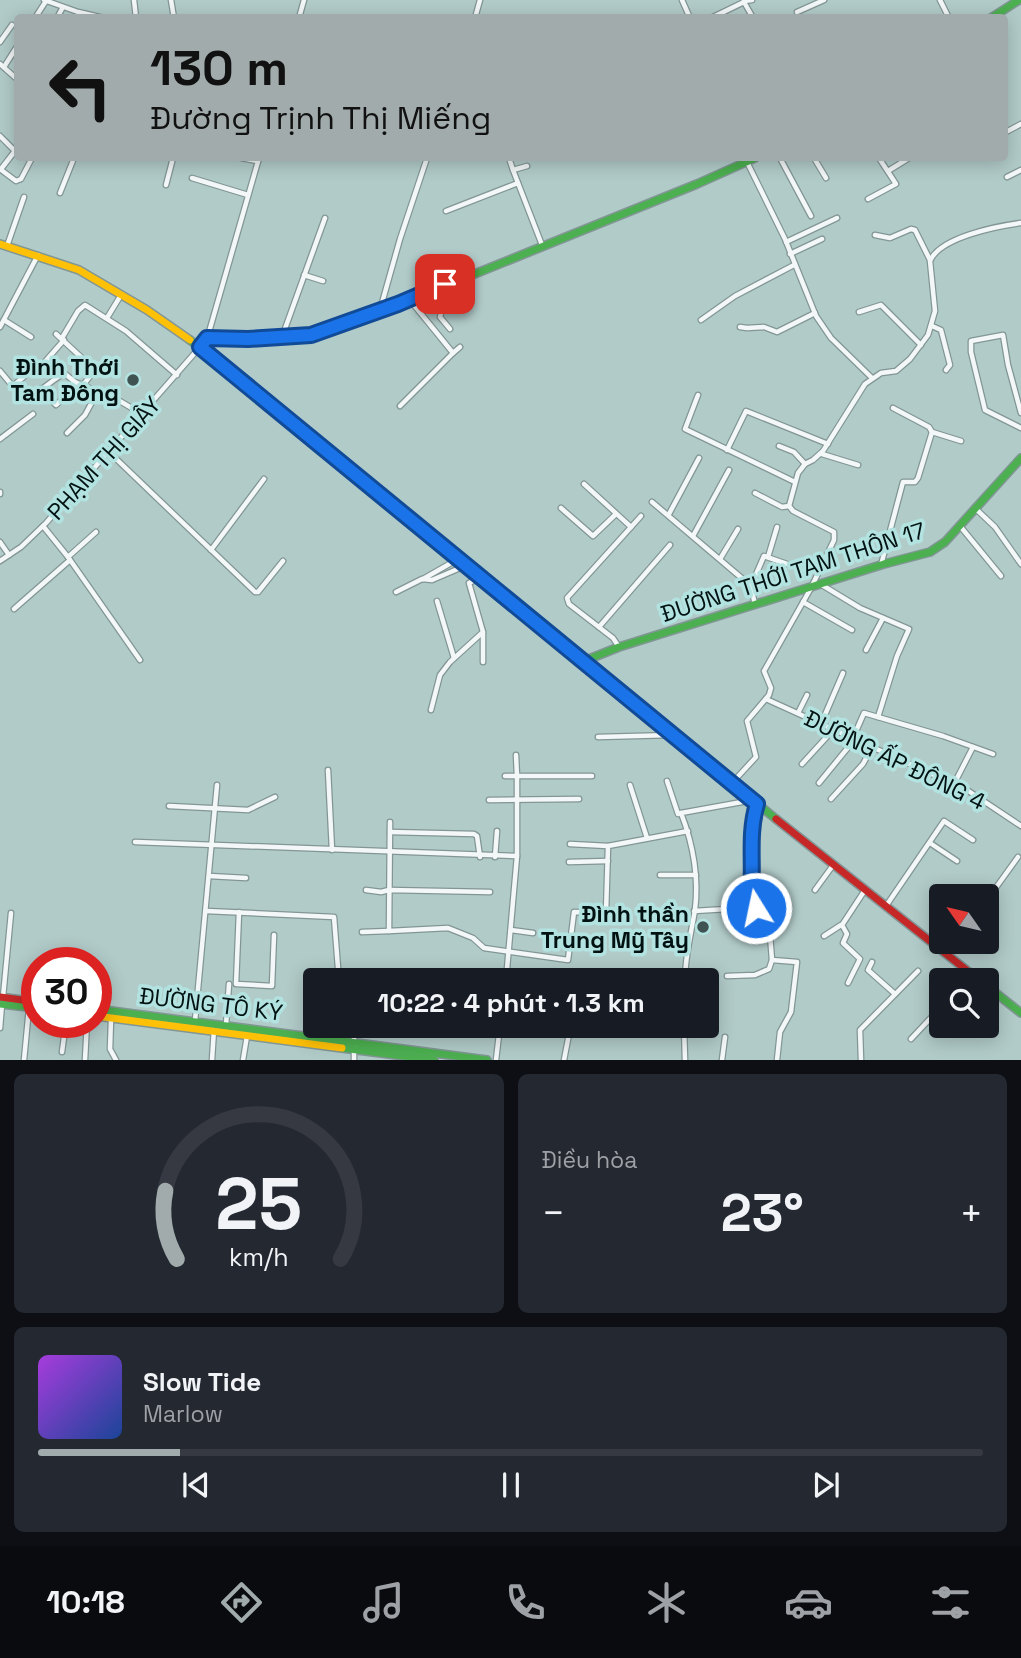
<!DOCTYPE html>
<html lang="vi">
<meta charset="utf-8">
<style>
:root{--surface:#171b24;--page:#242831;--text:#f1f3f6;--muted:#9ea1a6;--line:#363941;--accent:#a1abac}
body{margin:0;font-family:"Space Grotesk",sans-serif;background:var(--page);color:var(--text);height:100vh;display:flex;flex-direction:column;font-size:26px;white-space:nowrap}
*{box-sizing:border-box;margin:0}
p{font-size:23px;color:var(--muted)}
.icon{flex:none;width:38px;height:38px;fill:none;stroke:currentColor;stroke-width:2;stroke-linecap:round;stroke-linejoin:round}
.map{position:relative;height:1060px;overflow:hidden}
.side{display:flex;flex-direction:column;gap:14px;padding:14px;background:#0d0f14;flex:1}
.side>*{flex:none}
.banner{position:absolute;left:14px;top:14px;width:994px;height:147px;border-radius:7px;box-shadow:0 4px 18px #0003;background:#a1abac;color:#111;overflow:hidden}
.needle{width:46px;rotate:304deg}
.controls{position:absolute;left:929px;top:884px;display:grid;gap:14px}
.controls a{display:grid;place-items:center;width:70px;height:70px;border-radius:7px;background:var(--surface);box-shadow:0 4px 18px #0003;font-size:35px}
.speed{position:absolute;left:21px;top:947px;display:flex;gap:14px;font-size:35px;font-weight:700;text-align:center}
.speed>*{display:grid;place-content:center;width:91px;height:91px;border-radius:50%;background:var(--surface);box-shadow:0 4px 18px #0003;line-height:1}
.speed .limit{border:10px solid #d22;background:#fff;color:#111}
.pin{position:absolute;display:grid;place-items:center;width:60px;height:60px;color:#fff;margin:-30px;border-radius:14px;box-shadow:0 4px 10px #0006}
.me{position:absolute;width:77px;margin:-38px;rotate:350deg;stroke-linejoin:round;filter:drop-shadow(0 0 5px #0008)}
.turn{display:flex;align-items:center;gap:24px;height:147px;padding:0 21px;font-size:32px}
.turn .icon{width:91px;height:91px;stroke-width:2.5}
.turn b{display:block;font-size:49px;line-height:60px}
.big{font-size:52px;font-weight:700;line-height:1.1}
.side .card{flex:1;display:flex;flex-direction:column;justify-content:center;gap:10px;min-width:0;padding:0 24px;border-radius:10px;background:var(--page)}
.side .dial{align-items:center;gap:0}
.dial svg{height:182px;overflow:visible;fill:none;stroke:var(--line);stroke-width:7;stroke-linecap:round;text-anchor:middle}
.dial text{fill:var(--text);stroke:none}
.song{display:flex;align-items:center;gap:21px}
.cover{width:84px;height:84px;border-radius:10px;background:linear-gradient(135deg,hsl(280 70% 55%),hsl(220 70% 35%))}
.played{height:7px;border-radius:4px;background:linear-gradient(90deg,var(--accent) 15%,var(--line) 15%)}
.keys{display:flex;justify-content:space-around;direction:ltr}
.heat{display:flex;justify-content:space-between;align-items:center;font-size:38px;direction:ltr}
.side .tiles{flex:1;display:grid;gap:14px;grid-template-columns:1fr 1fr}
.card:last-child{grid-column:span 2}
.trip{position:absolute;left:303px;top:968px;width:416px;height:70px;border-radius:7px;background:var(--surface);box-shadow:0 4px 18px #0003;font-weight:700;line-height:70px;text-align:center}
.tabs{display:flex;height:112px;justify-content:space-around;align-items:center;background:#090b0e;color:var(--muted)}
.tabs .icon{width:49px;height:49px}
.tabs .active{color:var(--accent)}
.tabs b{font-size:32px;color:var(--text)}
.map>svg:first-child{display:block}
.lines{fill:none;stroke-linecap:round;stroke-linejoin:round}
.street-casing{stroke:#829695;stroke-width:7}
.fast-casing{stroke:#829695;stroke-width:10}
.slow-casing{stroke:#829695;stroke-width:10}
.jam-casing{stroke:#829695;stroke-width:10}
.street{stroke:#f3f7f7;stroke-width:4.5}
.fast{stroke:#4caf50;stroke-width:7}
.slow{stroke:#ffc107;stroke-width:7}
.jam{stroke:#c62828;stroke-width:7}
.route-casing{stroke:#114b97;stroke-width:18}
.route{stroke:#1a73e8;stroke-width:12}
.poi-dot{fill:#3f5352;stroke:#b3e3e0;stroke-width:2.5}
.labels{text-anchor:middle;stroke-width:7;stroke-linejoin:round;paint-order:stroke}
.poi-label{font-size:23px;font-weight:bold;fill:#021212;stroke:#b3e3e0;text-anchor:end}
.street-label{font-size:23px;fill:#021212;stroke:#b3e3e0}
</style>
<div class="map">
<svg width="1021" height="1060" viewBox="0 0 1021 1060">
<rect width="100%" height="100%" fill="#b1cbc9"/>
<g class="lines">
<defs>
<g id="street">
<path d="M44,0L78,12L104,18"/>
<path d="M134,0L136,18"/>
<path d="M171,0L174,18"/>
<path d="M682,0L690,18"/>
<path d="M940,0L949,18"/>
<path d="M744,1L752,0"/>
<path d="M797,12L824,0"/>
<path d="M35,18L46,1"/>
<path d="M57,18L63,7"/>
<path d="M299,18L304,0"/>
<path d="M475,18L480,0"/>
<path d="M711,18L744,2L753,18"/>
<path d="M0,42L12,25"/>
<path d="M0,64L18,80"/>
<path d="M4,67L18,45"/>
<path d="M1004,133L1021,124"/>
<path d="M0,136L15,151L1,169"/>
<path d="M241,158L258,161"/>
<path d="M780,158L811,216"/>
<path d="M814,158L826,178"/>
<path d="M510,161L513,170"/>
<path d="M747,162L785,239L816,316L831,338L872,378"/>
<path d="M0,169L16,181L21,179L32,158"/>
<path d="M888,171L909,158"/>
<path d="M1007,177L1021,170"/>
<path d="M192,178L248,195"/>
<path d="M518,183L513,170L527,166"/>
<path d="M166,185L173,158"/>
<path d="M60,193L74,158"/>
<path d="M868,199L896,184L879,158"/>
<path d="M446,211L518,183L542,245"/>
<path d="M875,235L890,238L911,229L915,230L930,260"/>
<path d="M786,242L837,218"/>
<path d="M7,246L24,197"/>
<path d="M790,254L822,239"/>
<path d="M304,275L323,281"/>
<path d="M425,293L441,313L440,317L450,329"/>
<path d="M410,300L453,353L460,347"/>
<path d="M380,310L400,239L427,158"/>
<path d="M859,312L881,305L921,345"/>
<path d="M107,318L121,295"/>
<path d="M4,320L31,337"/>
<path d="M701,320L735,296L794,265"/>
<path d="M932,326L941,330L950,365L946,370"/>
<path d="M0,327L38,255"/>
<path d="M740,327L747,328L764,327L777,332L815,313"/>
<path d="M56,334L95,370L83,385"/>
<path d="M282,337L325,218"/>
<path d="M62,338L78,311L85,305L126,331L177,375"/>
<path d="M207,339L259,158"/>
<path d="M0,371L15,389L31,399C41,389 52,381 64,373L75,382L118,400L142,414"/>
<path d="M13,386L28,373H35L64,340"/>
<path d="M40,389L56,405L69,393L75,382"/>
<path d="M698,395L685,429L795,482"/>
<path d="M400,406L453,353"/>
<path d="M893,408L929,427L932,432"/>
<path d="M1021,413L1008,365L1003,335L971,341V352L985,410L1021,428"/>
<path d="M67,433L85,415L98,391"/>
<path d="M0,439L33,414"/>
<path d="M779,446L794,452L805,464"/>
<path d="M727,450L746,411L828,444"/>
<path d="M109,452L255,592H258L283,561"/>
<path d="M822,454L858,465"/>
<path d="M584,484L631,527"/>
<path d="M0,492V494"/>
<path d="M755,493L782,507L789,506"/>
<path d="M652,502L751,586L755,605"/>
<path d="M561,508L593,536L616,514"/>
<path d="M975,508L995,527L1021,564"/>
<path d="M669,514L699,458"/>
<path d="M43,526L68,557L140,660"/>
<path d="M960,526L1001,576"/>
<path d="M693,536L729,470"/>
<path d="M0,542L9,555"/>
<path d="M211,550L264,479"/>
<path d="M68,557L96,532"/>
<path d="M768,557L777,527"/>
<path d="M720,559L738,529"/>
<path d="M0,561L21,547L46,523L200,347"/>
<path d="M881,565L903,482H915L918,478L932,432L961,441"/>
<path d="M423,579L458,559"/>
<path d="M822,585L860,608L909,629L897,656L878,717"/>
<path d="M751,586L764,556L787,564"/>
<path d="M396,592L422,579L432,580L467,565"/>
<path d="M437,601L454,658"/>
<path d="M803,602L852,630"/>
<path d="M14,609L70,560"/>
<path d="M599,627L670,545"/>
<path d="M483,632V662"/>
<path d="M619,647L613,638L569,604L567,598L641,516"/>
<path d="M866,650L883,618"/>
<path d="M766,699L967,790L1021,826"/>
<path d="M431,710L440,675L450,662L483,632L469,583L481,577"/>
<path d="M798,713L807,695"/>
<path d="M821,724L843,673"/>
<path d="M598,737L673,735"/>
<path d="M853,738L864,713L943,736L993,754"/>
<path d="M802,764L834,729"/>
<path d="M328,770L332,850"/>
<path d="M505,776H517L516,755"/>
<path d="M667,781L678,814L681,813"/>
<path d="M732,783L756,757L747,721L769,695L771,688L764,671L811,588L834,540V532L793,511L789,506L798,473L805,464L813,460L823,451L865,384L881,373L896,371L910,359L928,335L935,311L930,261C940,237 998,226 1021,223"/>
<path d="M819,783L855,739"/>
<path d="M954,784L973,747"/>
<path d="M630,785L647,838"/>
<path d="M831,799L863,764L872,747"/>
<path d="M489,800L579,799"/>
<path d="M169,806L248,810L275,797"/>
<path d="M390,822L389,931L448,928L473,938L484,948L568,960L574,912L606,913L608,846L688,831"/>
<path d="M390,832L474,834L477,836L480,857"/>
<path d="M135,842L517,856V776H592"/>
<path d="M930,843L957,861"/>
<path d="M570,844L608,846"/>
<path d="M495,857L497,831"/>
<path d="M569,862L608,861"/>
<path d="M660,875H696"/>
<path d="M209,876L246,878"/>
<path d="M366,890L381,892L389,890L490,892"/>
<path d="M815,890L834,864"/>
<path d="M987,900L1018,857"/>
<path d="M750,903L752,906L762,909L770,935L772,960L797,962L791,1012L780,1032L777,1060"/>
<path d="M750,903C755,869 746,837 757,804"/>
<path d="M886,906L944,821L973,840"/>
<path d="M206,911L334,917L338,968"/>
<path d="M694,911L727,909L750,903"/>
<path d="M239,912L236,984L272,986L274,935"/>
<path d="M511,930L533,933"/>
<path d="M362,932L389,931"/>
<path d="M824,936L841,925"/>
<path d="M943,951L953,942"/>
<path d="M60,962L61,960"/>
<path d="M872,962L868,970L895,994"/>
<path d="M727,976L755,975L769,969L772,960"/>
<path d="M506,980L517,856"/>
<path d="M685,980C685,956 691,934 695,910C699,877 693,844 681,813L753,800"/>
<path d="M965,980L970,973"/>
<path d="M848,983L860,959L843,943L847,934L842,925L865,890"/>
<path d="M3,997L11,913"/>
<path d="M111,1019L110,1049L116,1060"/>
<path d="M195,1021L217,785"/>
<path d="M226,1025L229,984"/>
<path d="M354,1026V1060"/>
<path d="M684,1026L685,1060"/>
<path d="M0,1028L2,1004"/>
<path d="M911,1039L942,1006"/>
<path d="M62,1052L66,1022"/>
<path d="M24,1060L29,1008"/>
<path d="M85,1060L87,1022"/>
<path d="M212,1060L214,1029"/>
<path d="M243,1060L247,1036"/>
<path d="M496,1060L500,1026"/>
<path d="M564,1060L570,1029"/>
<path d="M722,1060L725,1037"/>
<path d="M861,1060L860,1030L918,971"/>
</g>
<g id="fast">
<path d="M991,18L1019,0"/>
<path d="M190,340L776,819"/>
<path d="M200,347L207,339L311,335L398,305L697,184L755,158"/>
<path d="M584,661L619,647L884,564L930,552L945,542L1021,458"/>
<path d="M987,986L1021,1013"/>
<path d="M0,1004L37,1008"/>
<path d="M96,1009L487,1060"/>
<path d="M342,1048L434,1060"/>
</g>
<g id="slow">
<path d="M0,244L79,270L147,310L190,340"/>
<path d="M96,1016L342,1048"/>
</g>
<g id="jam">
<path d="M776,819L979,980"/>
<path d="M0,997L37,1002"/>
</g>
</defs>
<use href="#street" class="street-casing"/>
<use href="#fast" class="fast-casing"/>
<use href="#slow" class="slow-casing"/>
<use href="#jam" class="jam-casing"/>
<use href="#street" class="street"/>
<use href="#fast" class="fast"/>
<use href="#slow" class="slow"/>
<use href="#jam" class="jam"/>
</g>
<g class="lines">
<defs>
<path id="route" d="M445,284L398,304L311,335L248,339L207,338L200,347L757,804C747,837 755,869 750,903L756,908"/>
</defs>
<use href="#route" class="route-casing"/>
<use href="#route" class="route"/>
</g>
<g class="poi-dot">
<circle cx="133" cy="380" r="7"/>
<circle cx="703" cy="927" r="7"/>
</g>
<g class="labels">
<g class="poi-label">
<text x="119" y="375">Đình Thới<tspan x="119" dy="26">Tam Đông</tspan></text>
<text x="689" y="922">Đình thần<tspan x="689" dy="26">Trung Mỹ Tây</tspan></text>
</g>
<g class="street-label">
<text transform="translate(104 458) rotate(-48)" y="8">PHẠM THỊ GIÂY</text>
<text transform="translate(793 572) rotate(-18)" y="8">ĐƯỜNG THỚI TAM THÔN 17</text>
<text transform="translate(895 760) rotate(26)" y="8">ĐƯỜNG ẤP ĐÔNG 4</text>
<text transform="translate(211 1004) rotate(7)" y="8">ĐƯỜNG TÔ KÝ</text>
</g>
</g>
</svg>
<div class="controls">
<a><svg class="needle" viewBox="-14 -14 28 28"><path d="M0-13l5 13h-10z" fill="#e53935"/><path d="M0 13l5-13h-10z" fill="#9ea1a6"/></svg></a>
<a><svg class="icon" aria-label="search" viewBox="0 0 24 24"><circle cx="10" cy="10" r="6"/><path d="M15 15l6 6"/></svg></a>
</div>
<div class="speed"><div class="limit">30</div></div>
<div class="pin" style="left:445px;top:284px;background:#d93025"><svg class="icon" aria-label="arrive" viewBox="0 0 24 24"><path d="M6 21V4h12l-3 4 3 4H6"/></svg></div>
<svg class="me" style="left:756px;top:908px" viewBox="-20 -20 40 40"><circle r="17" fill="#1a73e8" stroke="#fff" stroke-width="3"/><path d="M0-11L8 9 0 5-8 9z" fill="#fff"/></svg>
<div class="trip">10:22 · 4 phút · 1.3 km</div>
<div class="banner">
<div class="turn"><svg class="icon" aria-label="left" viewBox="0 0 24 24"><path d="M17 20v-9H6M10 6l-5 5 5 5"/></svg><div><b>130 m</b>Đường Trịnh Thị Miếng</div></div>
</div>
</div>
<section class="side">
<div class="tiles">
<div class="card dial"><svg viewBox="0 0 100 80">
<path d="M14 69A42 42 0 1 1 86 69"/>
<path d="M14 69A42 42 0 0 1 9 39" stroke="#a1abac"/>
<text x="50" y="56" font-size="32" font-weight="700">25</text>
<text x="50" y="72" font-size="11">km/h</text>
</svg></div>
<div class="card"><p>Điều hòa</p>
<div class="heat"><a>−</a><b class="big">23°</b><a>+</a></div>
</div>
<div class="card">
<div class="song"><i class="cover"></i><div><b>Slow Tide</b><p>Marlow</p></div></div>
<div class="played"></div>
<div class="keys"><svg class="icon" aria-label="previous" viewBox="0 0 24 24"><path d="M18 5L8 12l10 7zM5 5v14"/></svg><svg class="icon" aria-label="pause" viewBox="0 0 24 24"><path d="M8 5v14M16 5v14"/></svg><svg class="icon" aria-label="next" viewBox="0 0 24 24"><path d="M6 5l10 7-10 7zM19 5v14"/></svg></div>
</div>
</div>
</section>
<nav class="tabs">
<b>10:18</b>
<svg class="icon active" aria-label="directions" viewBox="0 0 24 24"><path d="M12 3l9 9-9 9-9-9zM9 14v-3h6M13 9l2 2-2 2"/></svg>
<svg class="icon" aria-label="music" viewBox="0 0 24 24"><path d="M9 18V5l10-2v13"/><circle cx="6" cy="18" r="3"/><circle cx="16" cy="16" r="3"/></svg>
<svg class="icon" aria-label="phone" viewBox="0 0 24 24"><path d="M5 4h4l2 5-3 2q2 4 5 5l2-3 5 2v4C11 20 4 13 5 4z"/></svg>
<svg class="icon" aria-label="climate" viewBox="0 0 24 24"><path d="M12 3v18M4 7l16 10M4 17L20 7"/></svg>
<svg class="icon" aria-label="car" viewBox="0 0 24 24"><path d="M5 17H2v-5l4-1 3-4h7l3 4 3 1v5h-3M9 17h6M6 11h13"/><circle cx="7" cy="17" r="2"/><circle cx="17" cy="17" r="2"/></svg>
<svg class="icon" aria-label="filters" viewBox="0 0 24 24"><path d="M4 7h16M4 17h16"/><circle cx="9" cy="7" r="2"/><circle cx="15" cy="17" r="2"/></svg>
</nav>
